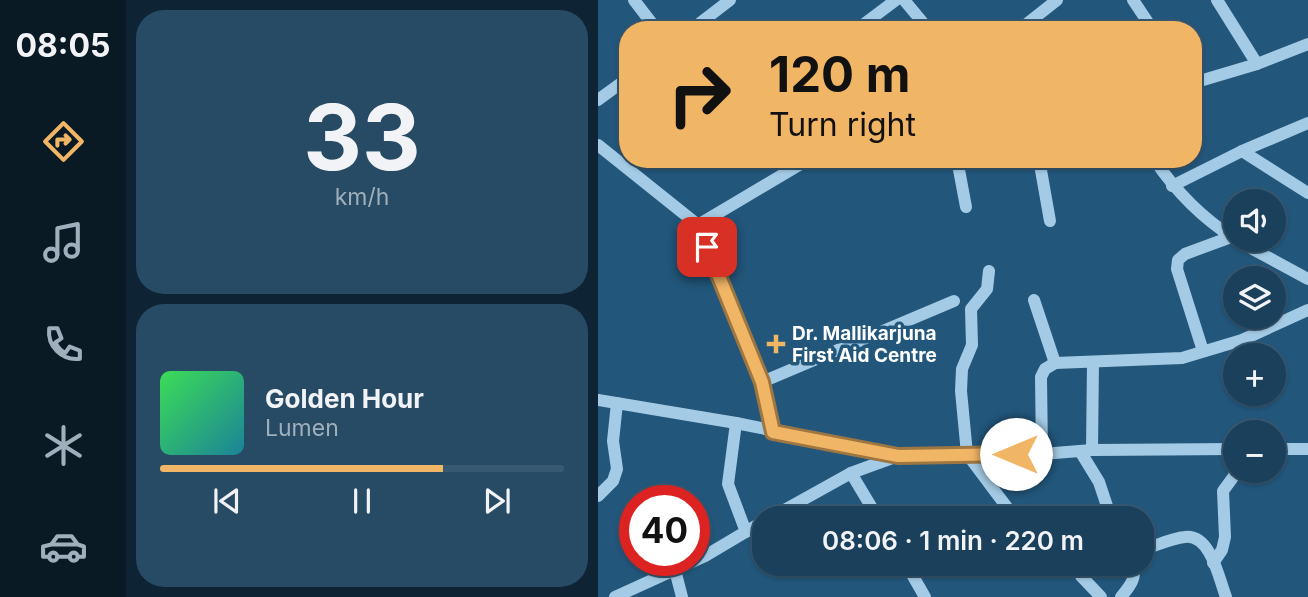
<!DOCTYPE html>
<meta charset="utf-8">
<style>
:root{--surface:#1a405c;--page:#274b65;--text:#f1f3f6;--muted:#9fafbb;--line:#385972;--accent:#f1b566}
body{margin:0;font-family:Inter,sans-serif;background:var(--page);color:var(--text);height:100vh;display:flex;flex-direction:column;font-size:26px;white-space:nowrap}
*{box-sizing:border-box;margin:0}
p{font-size:23px;color:var(--muted)}
.icon{flex:none;width:38px;height:38px;fill:none;stroke:currentColor;stroke-width:2;stroke-linecap:round;stroke-linejoin:round}
.map{position:relative;flex:1;overflow:hidden}
.drawer{display:flex;flex-direction:column;gap:10px;padding:10px;background:#0e2333;width:472px}
.drawer>*{flex:none}
.banner{position:absolute;left:21px;top:21px;width:583px;height:147px;border-radius:28px;box-shadow:0 2px 5px #0004,0 0 0 2px var(--line);background:#f1b566;color:#111;overflow:hidden}
.tools{position:absolute;left:625px;top:189px;display:grid;gap:14px}
.tools a{display:grid;place-items:center;width:63px;height:63px;border-radius:50%;background:var(--surface);box-shadow:0 2px 5px #0004,0 0 0 2px var(--line);font-size:35px}
.speed{position:absolute;left:21px;top:485px;display:flex;gap:14px;font-size:35px;font-weight:700;text-align:center}
.speed>*{display:grid;place-content:center;width:91px;height:91px;border-radius:50%;background:var(--surface);box-shadow:0 2px 5px #0004,0 0 0 2px var(--line);line-height:1}
.speed .limit{border:10px solid #d22;background:#fff;color:#111}
.pin{position:absolute;display:grid;place-items:center;width:60px;height:60px;color:#fff;margin:-30px;border-radius:14px;box-shadow:0 4px 10px #0006}
.me{position:absolute;width:77px;margin:-38px;rotate:270deg;stroke-linejoin:round;filter:drop-shadow(0 0 5px #0008)}
.turn{display:flex;align-items:center;gap:24px;height:147px;padding:0 35px;font-size:32px}
.turn .icon{width:91px;height:91px;stroke-width:2.5}
.turn b{display:block;font-size:49px;line-height:60px}
.drawer .widget{flex:1;display:flex;flex-direction:column;justify-content:center;gap:10px;min-width:0;padding:0 24px;border-radius:28px;background:var(--page)}
.drawer .dial{align-items:center;gap:0}
.dial b{font-size:91px;line-height:1}
.song{display:flex;align-items:center;gap:21px}
.cover{width:84px;height:84px;border-radius:10px;background:linear-gradient(135deg,hsl(130 70% 55%),hsl(190 70% 35%))}
.played{height:7px;border-radius:4px;background:linear-gradient(90deg,var(--accent) 70%,var(--line) 70%)}
.keys{display:flex;justify-content:space-around;direction:ltr}
.trip{position:absolute;left:154px;top:506px;width:402px;height:70px;border-radius:28px;background:var(--surface);box-shadow:0 2px 5px #0004,0 0 0 2px var(--line);font-weight:600;line-height:70px;text-align:center}
main{display:flex;flex:1;min-height:0}
.menu{display:flex;flex-direction:column;width:126px;justify-content:space-around;align-items:center;background:#0a1a25;color:var(--muted)}
.menu .icon{width:49px;height:49px}
.menu .selected{color:var(--accent)}
.menu b{font-size:32px;color:var(--text)}
.map>svg:first-child{display:block}
.lines{fill:none;stroke-linecap:round;stroke-linejoin:round}
.minor{stroke:#a4cbe5;stroke-width:12}
.route-casing{stroke:#9d7642;stroke-width:18}
.route{stroke:#f1b566;stroke-width:12}
.poi-dot{fill:#f1b566;stroke:#22567b;stroke-width:2.5}
.labels{text-anchor:middle;stroke-width:7;stroke-linejoin:round;paint-order:stroke}
.poi-label{font-size:19px;font-weight:bold;fill:#fff;stroke:#22567b;text-anchor:start}
</style>
<main>
<nav class="menu">
<b>08:05</b>
<svg class="icon selected" aria-label="directions" viewBox="0 0 24 24"><path d="M12 3l9 9-9 9-9-9zM9 14v-3h6M13 9l2 2-2 2"/></svg>
<svg class="icon" aria-label="music" viewBox="0 0 24 24"><path d="M9 18V5l10-2v13"/><circle cx="6" cy="18" r="3"/><circle cx="16" cy="16" r="3"/></svg>
<svg class="icon" aria-label="phone" viewBox="0 0 24 24"><path d="M5 4h4l2 5-3 2q2 4 5 5l2-3 5 2v4C11 20 4 13 5 4z"/></svg>
<svg class="icon" aria-label="climate" viewBox="0 0 24 24"><path d="M12 3v18M4 7l16 10M4 17L20 7"/></svg>
<svg class="icon" aria-label="car" viewBox="0 0 24 24"><path d="M5 17H2v-5l4-1 3-4h7l3 4 3 1v5h-3M9 17h6M6 11h13"/><circle cx="7" cy="17" r="2"/><circle cx="17" cy="17" r="2"/></svg>
</nav>
<section class="drawer">
<div class="widget dial"><b>33</b><p>km/h</p></div>
<div class="widget">
<div class="song"><i class="cover"></i><div><b>Golden Hour</b><p>Lumen</p></div></div>
<div class="played"></div>
<div class="keys"><svg class="icon" aria-label="previous" viewBox="0 0 24 24"><path d="M18 5L8 12l10 7zM5 5v14"/></svg><svg class="icon" aria-label="pause" viewBox="0 0 24 24"><path d="M8 5v14M16 5v14"/></svg><svg class="icon" aria-label="next" viewBox="0 0 24 24"><path d="M6 5l10 7-10 7zM19 5v14"/></svg></div>
</div>
</section>
<div class="map">
<svg width="710" height="597" viewBox="0 0 710 597">
<rect width="100%" height="100%" fill="#22567b"/>
<g class="lines">
<g class="minor">
<path d="M36,0L59,30"/>
<path d="M306,0L331,30"/>
<path d="M535,0L555,30"/>
<path d="M93,30L132,0"/>
<path d="M258,30L298,0"/>
<path d="M421,30L459,0"/>
<path d="M659,64L710,44"/>
<path d="M595,83L659,64L619,0"/>
<path d="M0,100L30,78"/>
<path d="M0,145L100,225L164,382L175,432"/>
<path d="M644,151L710,123"/>
<path d="M359,159L368,207"/>
<path d="M441,159L452,221"/>
<path d="M556,159C578,192 604,218 637,239"/>
<path d="M574,186L644,151L710,193"/>
<path d="M100,225L211,159"/>
<path d="M638,240L710,279"/>
<path d="M391,271L389,289L373,309L374,345L364,369L363,391L369,454L417,518"/>
<path d="M436,300L457,363"/>
<path d="M605,351L579,269L580,260L587,254L633,237"/>
<path d="M164,382L356,301"/>
<path d="M0,400L138,423L300,456L444,454L494,450L637,449"/>
<path d="M138,423L130,484L148,532"/>
<path d="M676,449H710"/>
<path d="M494,450L495,362"/>
<path d="M482,451L501,482L513,518"/>
<path d="M444,454L443,377L447,369L457,363L584,358L644,340L710,310"/>
<path d="M253,473L280,518"/>
<path d="M0,496L15,481L19,469L15,441L19,403"/>
<path d="M172,518L253,473L297,457"/>
<path d="M544,550C558,546 573,538 587,537C613,534 621,579 628,597"/>
<path d="M615,563L624,550L627,537L625,491L636,476L637,471"/>
<path d="M308,564L327,597"/>
<path d="M475,564L483,576L503,597"/>
<path d="M77,570L84,597"/>
<path d="M17,597L107,556L166,521"/>
<path d="M523,597C532,586 539,578 535,564"/>
</g>
</g>
<g class="lines">
<defs>
<path id="route" d="M109,247L164,382L175,432L300,456L418,454"/>
</defs>
<use href="#route" class="route-casing"/>
<use href="#route" class="route"/>
</g>
<path class="poi-dot" d="M174.5 333.5h7v7h7v7h-7v7h-7v-7h-7v-7h7z"/>
<g class="labels">
<g class="poi-label">
<text x="194" y="340">Dr. Mallikarjuna<tspan x="194" dy="22">First Aid Centre</tspan></text>
</g>
</g>
</svg>
<div class="tools">
<a><svg class="icon" aria-label="sound" viewBox="0 0 24 24"><path d="M4 9h4l5-4v14l-5-4H4zM17 9q2 3 0 6"/></svg></a>
<a><svg class="icon" aria-label="layers" viewBox="0 0 24 24"><path d="M12 4l9 5-9 5-9-5zM3 14l9 5 9-5"/></svg></a>
<a>+</a>
<a>−</a>
</div>
<div class="speed"><div class="limit">40</div></div>
<div class="pin" style="left:109px;top:247px;background:#d93025"><svg class="icon" aria-label="arrive" viewBox="0 0 24 24"><path d="M6 21V4h12l-3 4 3 4H6"/></svg></div>
<svg class="me" style="left:418px;top:454px" viewBox="-20 -20 40 40"><circle r="19" fill="#fff"/><path d="M0-13L10 11 0 6-10 11z" fill="#f1b566"/></svg>
<div class="trip">08:06 · 1 min · 220 m</div>
<div class="banner">
<div class="turn"><svg class="icon" aria-label="right" viewBox="0 0 24 24"><path d="M7 20v-9h11M14 6l5 5-5 5"/></svg><div><b>120 m</b>Turn right</div></div>
</div>
</div>
</main>
